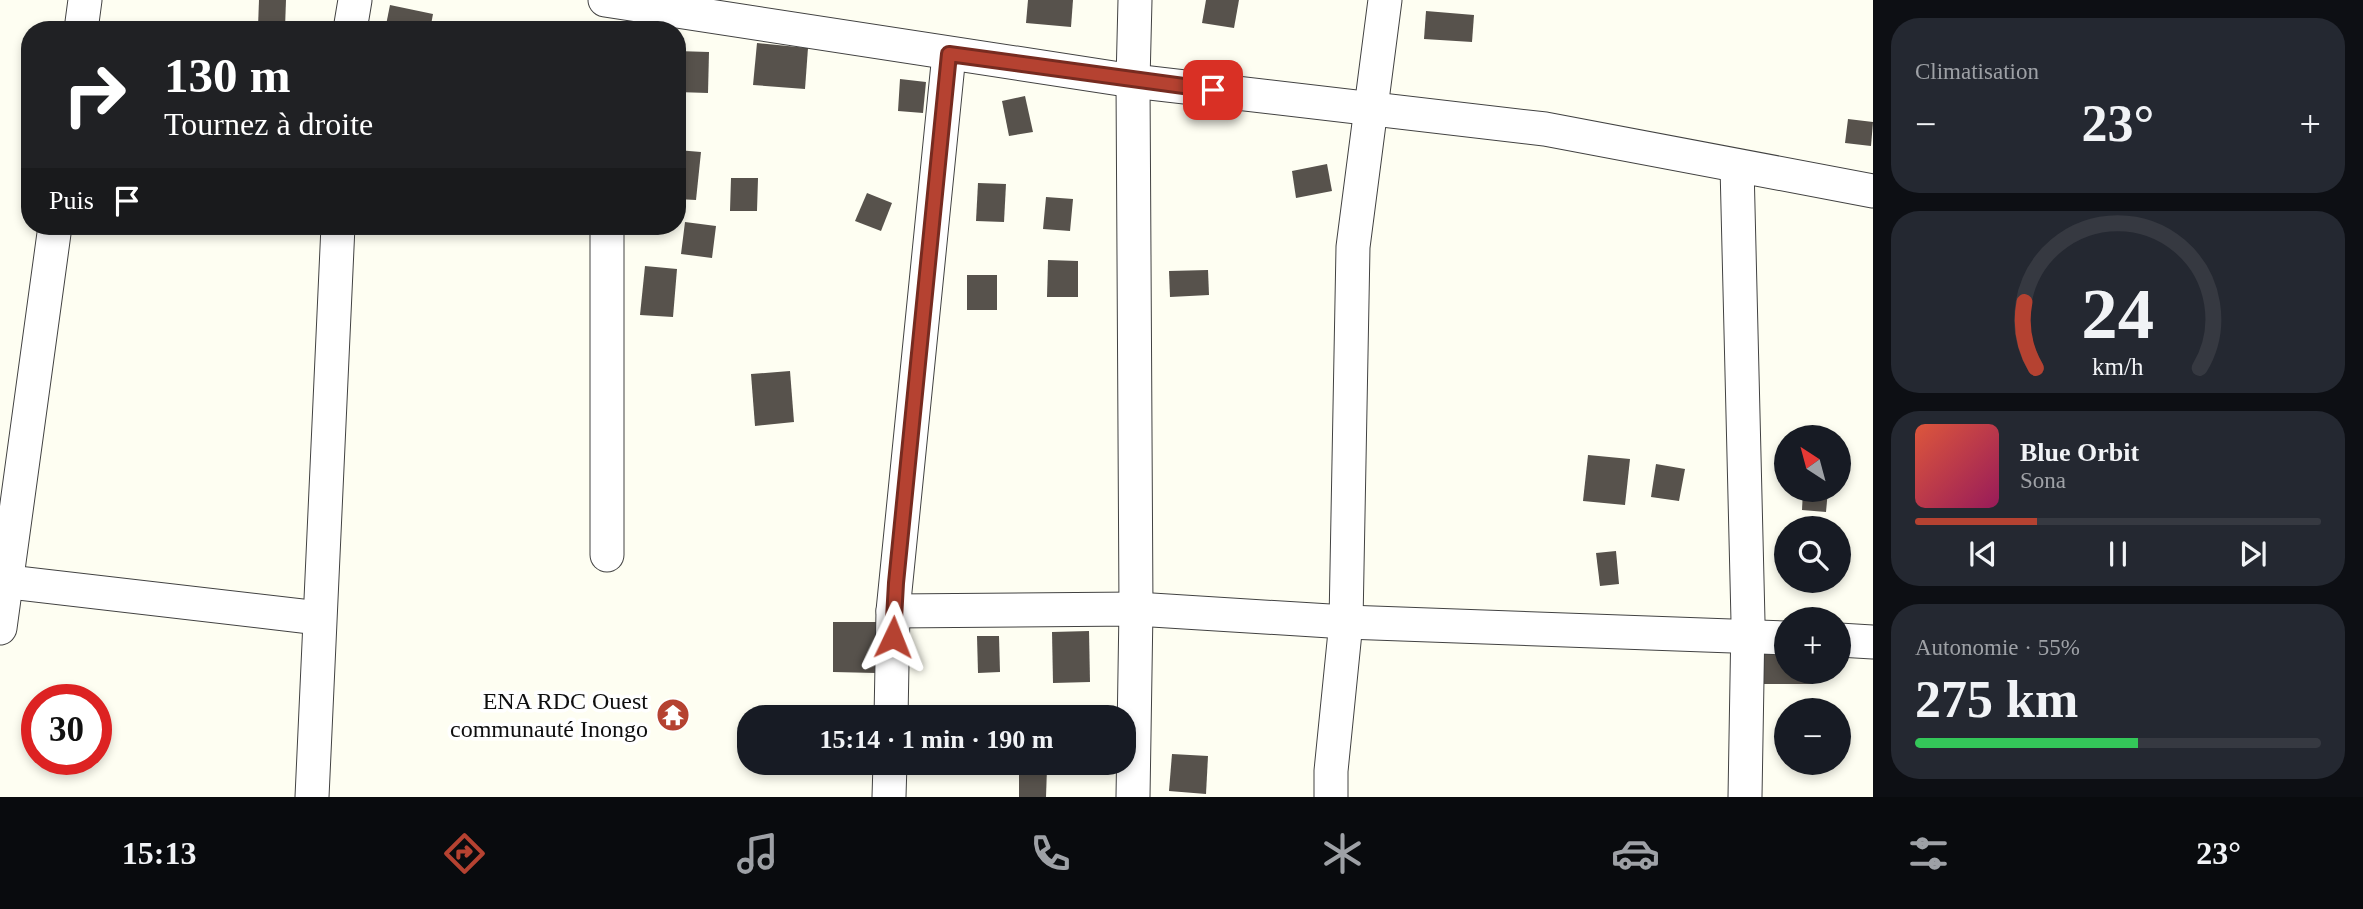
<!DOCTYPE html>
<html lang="fr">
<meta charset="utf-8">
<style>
:root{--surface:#171b24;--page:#242831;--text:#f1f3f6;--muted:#9ea1a6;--line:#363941;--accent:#b54231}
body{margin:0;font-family:Georgia,serif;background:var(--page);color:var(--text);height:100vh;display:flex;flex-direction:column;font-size:26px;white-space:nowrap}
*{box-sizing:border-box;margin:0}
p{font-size:23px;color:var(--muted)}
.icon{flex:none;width:38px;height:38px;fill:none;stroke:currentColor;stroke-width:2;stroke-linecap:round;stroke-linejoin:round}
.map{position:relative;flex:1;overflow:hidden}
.drawer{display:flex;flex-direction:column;gap:18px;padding:18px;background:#0d0f14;width:490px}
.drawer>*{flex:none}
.top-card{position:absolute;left:21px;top:21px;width:665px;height:214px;border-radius:28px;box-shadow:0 4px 10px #0003;background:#202124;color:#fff;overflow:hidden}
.needle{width:46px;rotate:324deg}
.buttons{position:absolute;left:1774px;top:425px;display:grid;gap:14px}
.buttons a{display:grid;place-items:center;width:77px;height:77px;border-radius:50%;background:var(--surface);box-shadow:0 4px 10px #0003;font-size:35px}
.speed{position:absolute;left:21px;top:684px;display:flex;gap:14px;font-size:35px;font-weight:700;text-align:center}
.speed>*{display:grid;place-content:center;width:91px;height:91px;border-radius:50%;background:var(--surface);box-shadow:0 4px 10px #0003;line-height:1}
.speed .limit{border:10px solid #d22;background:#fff;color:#111}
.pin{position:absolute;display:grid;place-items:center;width:60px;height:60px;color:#fff;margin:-30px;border-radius:14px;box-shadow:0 4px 10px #0006}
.me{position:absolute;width:77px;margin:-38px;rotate:2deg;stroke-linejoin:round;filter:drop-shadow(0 0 5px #0008)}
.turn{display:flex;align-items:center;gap:24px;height:147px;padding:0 28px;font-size:32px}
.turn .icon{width:91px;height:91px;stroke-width:2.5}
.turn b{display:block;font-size:49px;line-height:60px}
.then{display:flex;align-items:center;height:66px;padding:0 28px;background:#0003;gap:14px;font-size:26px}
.big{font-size:52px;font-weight:700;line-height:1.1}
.drawer .widget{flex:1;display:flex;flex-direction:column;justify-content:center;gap:10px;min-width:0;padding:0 24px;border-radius:28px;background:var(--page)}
.drawer .dial{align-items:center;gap:0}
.dial svg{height:182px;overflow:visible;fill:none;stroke:var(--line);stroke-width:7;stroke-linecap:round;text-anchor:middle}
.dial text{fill:var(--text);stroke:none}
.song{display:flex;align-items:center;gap:21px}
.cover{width:84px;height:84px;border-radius:10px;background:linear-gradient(135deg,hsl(10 70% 55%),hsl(330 70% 35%))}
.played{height:7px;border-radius:4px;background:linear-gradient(90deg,var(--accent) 30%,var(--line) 30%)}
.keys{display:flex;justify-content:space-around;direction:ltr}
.heat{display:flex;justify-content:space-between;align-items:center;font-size:38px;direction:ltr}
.charge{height:10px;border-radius:5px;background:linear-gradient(90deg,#34c759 55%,var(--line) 0)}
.trip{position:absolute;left:737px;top:705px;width:399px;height:70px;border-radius:28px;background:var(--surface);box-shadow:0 4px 10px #0003;font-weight:700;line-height:70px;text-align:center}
.dock{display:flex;height:112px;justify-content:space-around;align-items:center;background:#090b0e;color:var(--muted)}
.dock .icon{width:49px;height:49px}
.dock .active{color:var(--accent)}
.dock b{font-size:32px;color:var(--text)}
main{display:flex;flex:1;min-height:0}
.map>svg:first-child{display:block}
.building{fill:#57524c}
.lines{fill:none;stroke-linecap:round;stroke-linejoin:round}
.minor-casing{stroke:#424242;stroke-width:35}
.minor{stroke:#fff;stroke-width:33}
.route-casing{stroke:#762b20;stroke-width:18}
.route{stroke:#b54231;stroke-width:12}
.labels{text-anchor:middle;stroke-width:7;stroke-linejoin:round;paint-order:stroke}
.poi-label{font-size:24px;fill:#0f0f0f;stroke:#fff;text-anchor:end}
</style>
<main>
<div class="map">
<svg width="1873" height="797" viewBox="0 0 1873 797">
<rect width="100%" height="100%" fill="#fefef2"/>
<g class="building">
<path d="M259,0H286L285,28L258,27Z"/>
<path d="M1028,0H1073L1071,27L1026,23Z"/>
<path d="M1206,0H1239L1234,28L1202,23Z"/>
<path d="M390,5L433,14L430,30H385Z"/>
<path d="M1426,11L1474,15L1472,42L1424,39Z"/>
<path d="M757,43L808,48L805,89L753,85Z"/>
<path d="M677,51L709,52L708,93L677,92Z"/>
<path d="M900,79L926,82L923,113L898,111Z"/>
<path d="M1025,96L1033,132L1009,136L1002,101Z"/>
<path d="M1848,119L1873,122L1871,146L1845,143Z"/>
<path d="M677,150L701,152L696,200L677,199Z"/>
<path d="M1327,164L1332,191L1296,198L1292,171Z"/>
<path d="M731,178H758L757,211H730Z"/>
<path d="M978,183L1006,184L1004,222L976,221Z"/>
<path d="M867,193L892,203L881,231L855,221Z"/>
<path d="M1046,197L1073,199L1070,231L1043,229Z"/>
<path d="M685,222L716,226L712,258L681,254Z"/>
<path d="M1048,260L1078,261V297H1047Z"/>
<path d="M645,266L677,269L673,317L640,315Z"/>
<path d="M1208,270L1209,295L1170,297L1169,271Z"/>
<rect x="967" y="275" width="30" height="35"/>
<path d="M790,371L794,422L755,426L751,374Z"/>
<path d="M1588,455L1630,459L1625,505L1583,501Z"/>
<path d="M1656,464L1685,469L1679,501L1651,497Z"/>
<path d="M1803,490H1828L1826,512L1802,510Z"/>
<path d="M1616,551L1619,584L1600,586L1596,553Z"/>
<path d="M833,622H877L876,673L833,672Z"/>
<path d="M1089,631L1090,682L1053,683L1052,632Z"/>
<path d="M977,636H999L1000,672L978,673Z"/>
<path d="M1764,652H1787V672H1813V684H1763Z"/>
<path d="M1172,754L1208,756L1206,794L1169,791Z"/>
<path d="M1019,768H1047L1046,797H1019Z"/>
</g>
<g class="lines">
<defs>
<g id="minor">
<path d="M605,0L1133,81L1545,129L1873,191"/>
<path d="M81,30L85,0"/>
<path d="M350,30L355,0"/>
<path d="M1737,166L1748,621L1745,797"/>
<path d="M607,555V226"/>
<path d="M0,581L319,618"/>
<path d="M893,611L1136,609L1346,622L1787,638"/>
<path d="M0,628L55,226"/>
<path d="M1839,640L1873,642"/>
<path d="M891,718L893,611L949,54"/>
<path d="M312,797L338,226"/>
<path d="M889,797L890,763"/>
<path d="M1133,797L1136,609L1133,81L1135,0"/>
<path d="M1331,797V771L1346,622L1353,247L1385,0"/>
</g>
</defs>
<use href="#minor" class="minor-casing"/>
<use href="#minor" class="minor"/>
</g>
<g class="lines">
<defs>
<path id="route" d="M893,637L896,583L949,54L1213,90"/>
</defs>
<use href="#route" class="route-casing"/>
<use href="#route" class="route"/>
</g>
<defs>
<symbol id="temple-disc" viewBox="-11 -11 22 22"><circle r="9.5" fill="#b54231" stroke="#fff"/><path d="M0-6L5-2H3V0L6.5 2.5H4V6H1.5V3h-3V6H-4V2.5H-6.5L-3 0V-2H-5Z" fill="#fff"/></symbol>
</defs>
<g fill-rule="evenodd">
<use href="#temple-disc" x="654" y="696" width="38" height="38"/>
</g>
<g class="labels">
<g class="poi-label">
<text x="648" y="709">ENA RDC Ouest<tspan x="648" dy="28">communauté Inongo</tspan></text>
</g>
</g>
</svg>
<div class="buttons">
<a><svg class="needle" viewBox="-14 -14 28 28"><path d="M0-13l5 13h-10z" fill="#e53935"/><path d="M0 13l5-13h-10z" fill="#9ea1a6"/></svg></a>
<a><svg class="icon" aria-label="search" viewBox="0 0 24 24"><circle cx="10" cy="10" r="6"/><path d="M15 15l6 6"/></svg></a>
<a>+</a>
<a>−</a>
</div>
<div class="speed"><div class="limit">30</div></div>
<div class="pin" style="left:1213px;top:90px;background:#d93025"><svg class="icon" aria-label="arrive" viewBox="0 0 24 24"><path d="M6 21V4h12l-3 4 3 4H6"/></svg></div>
<svg class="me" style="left:893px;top:637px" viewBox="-20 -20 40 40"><path d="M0-17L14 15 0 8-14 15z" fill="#b54231" stroke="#fff" stroke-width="4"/></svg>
<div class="trip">15:14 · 1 min · 190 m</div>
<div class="top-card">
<div class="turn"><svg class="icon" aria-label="right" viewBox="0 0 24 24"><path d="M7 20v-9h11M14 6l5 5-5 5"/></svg><div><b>130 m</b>Tournez à droite</div></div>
<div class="then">Puis<svg class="icon" aria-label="arrive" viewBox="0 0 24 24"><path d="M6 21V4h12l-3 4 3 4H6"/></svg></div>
</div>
</div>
<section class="drawer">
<div class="widget"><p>Climatisation</p>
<div class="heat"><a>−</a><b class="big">23°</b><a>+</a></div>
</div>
<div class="widget dial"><svg viewBox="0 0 100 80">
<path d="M14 69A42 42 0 1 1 86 69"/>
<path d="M14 69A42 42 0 0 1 9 40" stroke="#b54231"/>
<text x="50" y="56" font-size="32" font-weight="700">24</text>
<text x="50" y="72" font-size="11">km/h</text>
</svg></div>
<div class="widget">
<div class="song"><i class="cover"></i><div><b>Blue Orbit</b><p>Sona</p></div></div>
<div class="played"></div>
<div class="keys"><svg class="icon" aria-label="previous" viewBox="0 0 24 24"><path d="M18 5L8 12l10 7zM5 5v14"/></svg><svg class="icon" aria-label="pause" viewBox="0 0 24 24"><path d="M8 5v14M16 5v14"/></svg><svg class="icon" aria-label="next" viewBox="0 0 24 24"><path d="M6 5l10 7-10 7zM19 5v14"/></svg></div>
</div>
<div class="widget"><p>Autonomie · 55%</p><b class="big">275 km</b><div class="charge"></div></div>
</section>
</main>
<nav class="dock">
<b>15:13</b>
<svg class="icon active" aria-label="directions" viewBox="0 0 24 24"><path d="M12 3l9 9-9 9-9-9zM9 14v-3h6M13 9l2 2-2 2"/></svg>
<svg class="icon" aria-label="music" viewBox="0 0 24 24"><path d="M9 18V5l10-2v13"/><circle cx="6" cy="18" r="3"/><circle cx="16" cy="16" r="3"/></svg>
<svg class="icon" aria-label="phone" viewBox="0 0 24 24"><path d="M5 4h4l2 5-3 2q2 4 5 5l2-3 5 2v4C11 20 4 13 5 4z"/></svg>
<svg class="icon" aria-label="climate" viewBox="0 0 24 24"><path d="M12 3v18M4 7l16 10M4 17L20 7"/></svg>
<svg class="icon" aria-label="car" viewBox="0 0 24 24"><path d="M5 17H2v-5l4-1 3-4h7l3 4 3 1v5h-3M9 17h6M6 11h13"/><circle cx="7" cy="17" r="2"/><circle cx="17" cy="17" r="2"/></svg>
<svg class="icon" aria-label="filters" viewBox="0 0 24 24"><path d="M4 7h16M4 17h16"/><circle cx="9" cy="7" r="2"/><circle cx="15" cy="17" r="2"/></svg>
<b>23°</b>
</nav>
